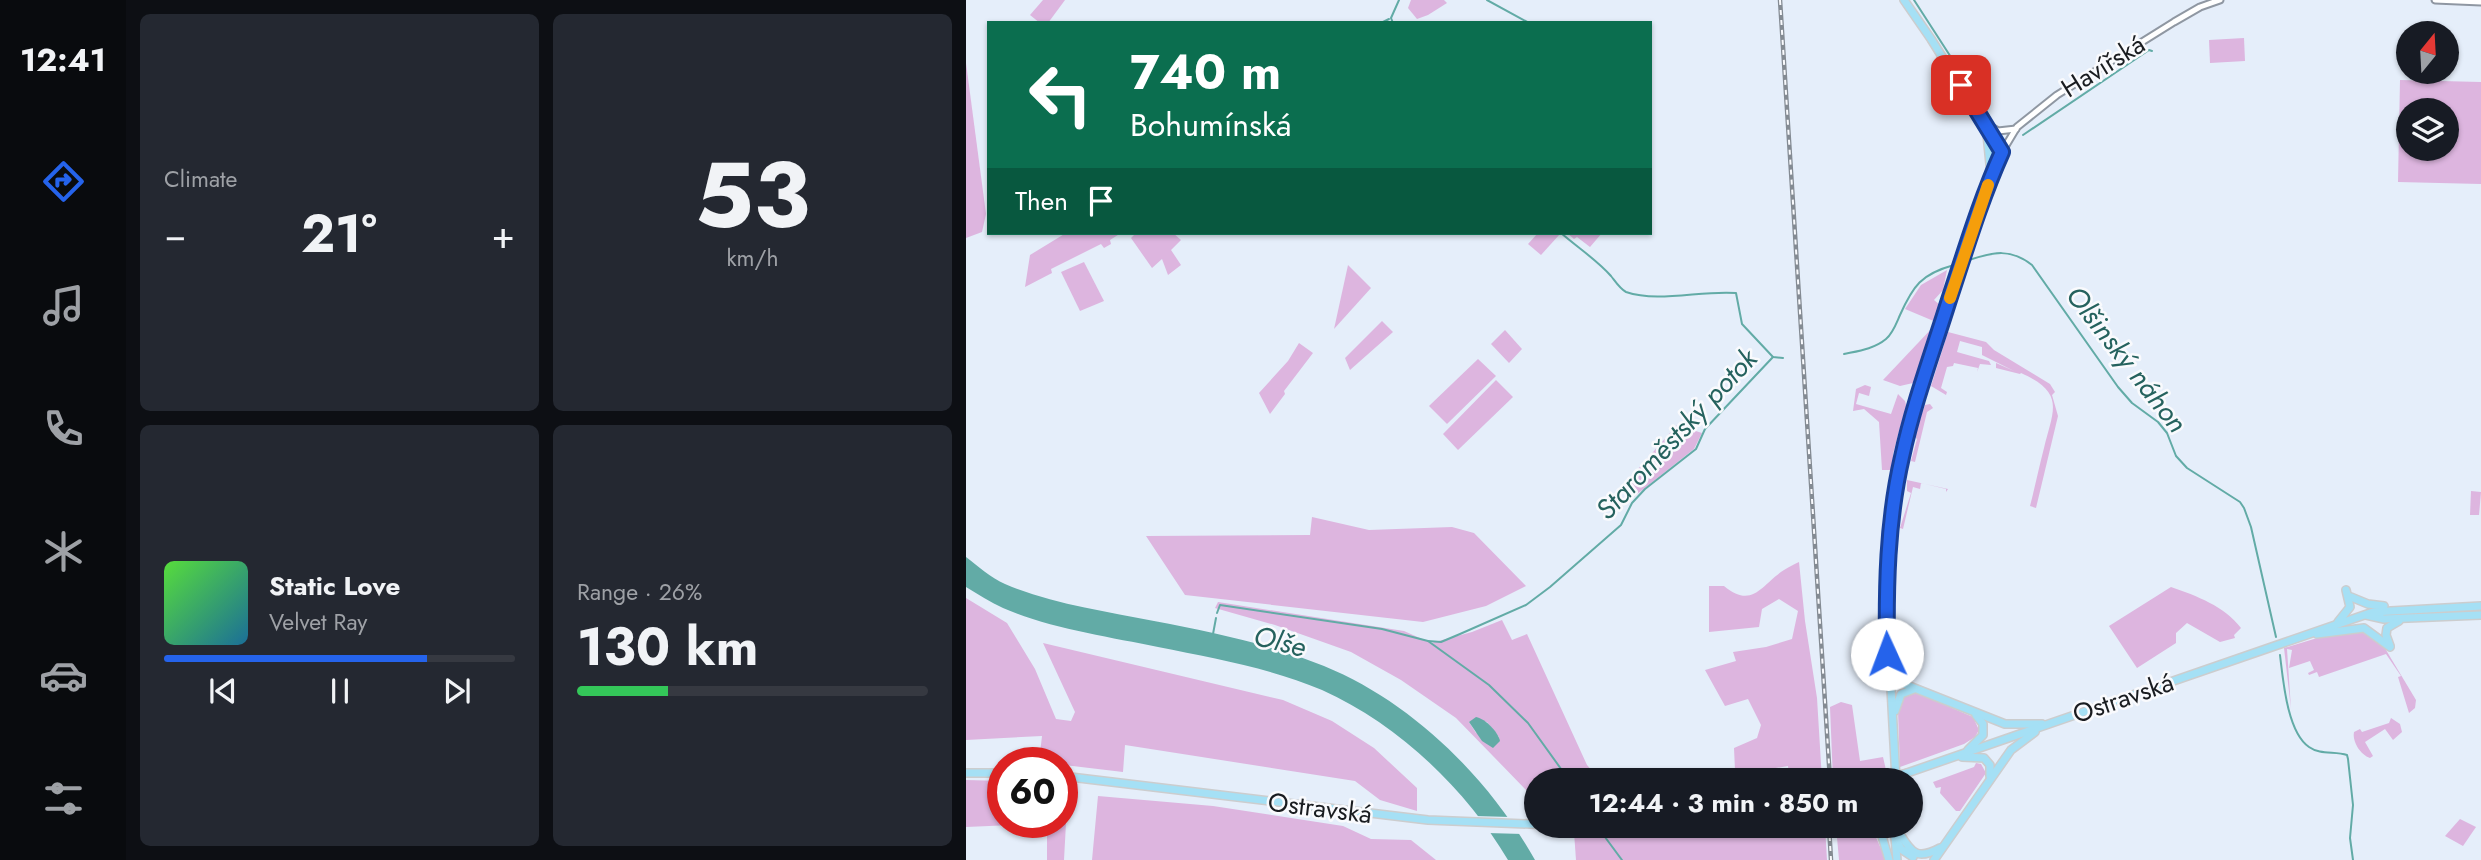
<!DOCTYPE html>
<meta charset="utf-8">
<style>
:root{--surface:#171b24;--page:#242831;--text:#f1f3f6;--muted:#9ea1a6;--line:#363941;--accent:#2563eb}
body{margin:0;font-family:Jost,sans-serif;background:var(--page);color:var(--text);height:100vh;display:flex;flex-direction:column;font-size:26px;white-space:nowrap}
*{box-sizing:border-box;margin:0}
p{font-size:23px;color:var(--muted)}
.icon{flex:none;width:38px;height:38px;fill:none;stroke:currentColor;stroke-width:2;stroke-linecap:round;stroke-linejoin:round}
.map{position:relative;flex:1;overflow:hidden}
.sheet{display:flex;flex-direction:column;gap:14px;padding:14px;background:#0d0f14;width:840px}
.sheet>*{flex:none}
.hud{position:absolute;left:21px;top:21px;width:665px;height:214px;border-radius:0px;box-shadow:0 2px 5px #0004;background:#0b6e4f;color:#fff;overflow:hidden}
.needle{width:46px;rotate:18deg}
.tools{position:absolute;left:1430px;top:21px;display:grid;gap:14px}
.tools a{display:grid;place-items:center;width:63px;height:63px;border-radius:50%;background:var(--surface);box-shadow:0 2px 5px #0004;font-size:35px}
.speed{position:absolute;left:21px;top:747px;display:flex;gap:14px;font-size:35px;font-weight:700;text-align:center}
.speed>*{display:grid;place-content:center;width:91px;height:91px;border-radius:50%;background:var(--surface);box-shadow:0 2px 5px #0004;line-height:1}
.speed .limit{border:10px solid #d22;background:#fff;color:#111}
.pin{position:absolute;display:grid;place-items:center;width:60px;height:60px;color:#fff;margin:-30px;border-radius:14px;box-shadow:0 4px 10px #0006}
.me{position:absolute;width:77px;margin:-38px;rotate:358deg;stroke-linejoin:round;filter:drop-shadow(0 0 5px #0008)}
.turn{display:flex;align-items:center;gap:24px;height:147px;padding:0 28px;font-size:32px}
.turn .icon{width:91px;height:91px;stroke-width:2.5}
.turn b{display:block;font-size:49px;line-height:60px}
.then{display:flex;align-items:center;height:66px;padding:0 28px;background:#0003;gap:14px;font-size:26px}
.big{font-size:52px;font-weight:700;line-height:1.1}
.sheet .tile{flex:1;display:flex;flex-direction:column;justify-content:center;gap:10px;min-width:0;padding:0 24px;border-radius:10px;background:var(--page)}
.sheet .dial{align-items:center;gap:0}
.dial b{font-size:91px;line-height:1}
.song{display:flex;align-items:center;gap:21px}
.cover{width:84px;height:84px;border-radius:10px;background:linear-gradient(135deg,hsl(110 70% 55%),hsl(200 70% 35%))}
.played{height:7px;border-radius:4px;background:linear-gradient(90deg,var(--accent) 75%,var(--line) 75%)}
.keys{display:flex;justify-content:space-around;direction:ltr}
.heat{display:flex;justify-content:space-between;align-items:center;font-size:38px;direction:ltr}
.charge{height:10px;border-radius:5px;background:linear-gradient(90deg,#34c759 26%,var(--line) 0)}
.sheet .tiles{flex:1;display:grid;gap:14px;grid-template-columns:repeat(2,1fr)}
.trip{position:absolute;left:558px;top:768px;width:399px;height:70px;border-radius:35px;background:var(--surface);box-shadow:0 2px 5px #0004;font-weight:700;line-height:70px;text-align:center}
main{display:flex;flex:1;min-height:0}
.dock{display:flex;flex-direction:column;width:126px;justify-content:space-around;align-items:center;background:#090b0e;color:var(--muted)}
.dock .icon{width:49px;height:49px}
.dock .active{color:var(--accent)}
.dock b{font-size:32px;color:var(--text)}
.map>svg:first-child{display:block}
.green{fill:#ddb5df;fill-rule:evenodd}
.water{fill:#62aba6}
.pier{fill:#e5eefa}
.lines{fill:none;stroke-linecap:round;stroke-linejoin:round}
.stream{stroke:#62aba6;stroke-width:2}
.tertiary-casing{stroke:#8f97a2;stroke-width:9}
.primary-casing{stroke:#cccdce;stroke-width:10}
.tertiary{stroke:#fff;stroke-width:5}
.primary{stroke:#a5e0f5;stroke-width:7}
.rail-casing{stroke:#848b93;stroke-width:4.5}
.rail{stroke:#f9fafd;stroke-width:2;stroke-dasharray:5;stroke-linecap:butt}
.primary-bridge-casing{stroke:#cccdce;stroke-width:10;stroke-linecap:butt}
.primary-bridge{stroke:#a5e0f5;stroke-width:7}
.route-casing{stroke:#184099;stroke-width:18}
.route{stroke:#2563eb;stroke-width:12}
.slow{stroke:#f59e0b;stroke-width:12}
.labels{text-anchor:middle;stroke-width:5;stroke-linejoin:round;paint-order:stroke}
.street-label{font-size:26px;fill:#191c20;stroke:#f9fafd}
.water-label{font-size:28px;font-style:italic;fill:#25625e;stroke:#f9fafd}
</style>
<main>
<nav class="dock">
<b>12:41</b>
<svg class="icon active" aria-label="directions" viewBox="0 0 24 24"><path d="M12 3l9 9-9 9-9-9zM9 14v-3h6M13 9l2 2-2 2"/></svg>
<svg class="icon" aria-label="music" viewBox="0 0 24 24"><path d="M9 18V5l10-2v13"/><circle cx="6" cy="18" r="3"/><circle cx="16" cy="16" r="3"/></svg>
<svg class="icon" aria-label="phone" viewBox="0 0 24 24"><path d="M5 4h4l2 5-3 2q2 4 5 5l2-3 5 2v4C11 20 4 13 5 4z"/></svg>
<svg class="icon" aria-label="climate" viewBox="0 0 24 24"><path d="M12 3v18M4 7l16 10M4 17L20 7"/></svg>
<svg class="icon" aria-label="car" viewBox="0 0 24 24"><path d="M5 17H2v-5l4-1 3-4h7l3 4 3 1v5h-3M9 17h6M6 11h13"/><circle cx="7" cy="17" r="2"/><circle cx="17" cy="17" r="2"/></svg>
<svg class="icon" aria-label="filters" viewBox="0 0 24 24"><path d="M4 7h16M4 17h16"/><circle cx="9" cy="7" r="2"/><circle cx="15" cy="17" r="2"/></svg>
</nav>
<section class="sheet">
<div class="tiles">
<div class="tile"><p>Climate</p>
<div class="heat"><a>−</a><b class="big">21°</b><a>+</a></div>
</div>
<div class="tile dial"><b>53</b><p>km/h</p></div>
<div class="tile">
<div class="song"><i class="cover"></i><div><b>Static Love</b><p>Velvet Ray</p></div></div>
<div class="played"></div>
<div class="keys"><svg class="icon" aria-label="previous" viewBox="0 0 24 24"><path d="M18 5L8 12l10 7zM5 5v14"/></svg><svg class="icon" aria-label="pause" viewBox="0 0 24 24"><path d="M8 5v14M16 5v14"/></svg><svg class="icon" aria-label="next" viewBox="0 0 24 24"><path d="M6 5l10 7-10 7zM19 5v14"/></svg></div>
</div>
<div class="tile"><p>Range · 26%</p><b class="big">130 km</b><div class="charge"></div></div>
</div>
</section>
<div class="map">
<svg width="1515" height="860" viewBox="0 0 1515 860">
<rect width="100%" height="100%" fill="#e5eefa"/>
<g class="green">
<path d="M77,0H99L82,23H74L64,15Z"/>
<path d="M445,0H478L481,3L462,15L451,19L442,8Z"/>
<path d="M1278,38L1279,61L1244,63L1243,40Z"/>
<path d="M0,63L20,214L16,232L0,238Z"/>
<path d="M1434,80L1515,82V184L1432,182ZM1480,110V149H1442V110Z"/>
<path d="M100,233H155L144,240L145,244L138,248L135,244L85,269L86,273L59,287L64,255Z"/>
<path d="M170,233H207L215,240L205,250L215,265L202,275L196,259L186,268L165,238Z"/>
<path d="M572,233L594,234L575,255L562,244Z"/>
<path d="M601,233H636L624,247L611,237L608,239Z"/>
<path d="M118,262L138,301L114,311L95,272Z"/>
<path d="M382,265L405,288L368,329Z"/>
<path d="M981,270L977,290L968,300L975,306L970,322L939,309L955,285Z"/>
<path d="M416,321L427,332L384,370L379,358Z"/>
<path d="M969,325L951,378L947,383L934,386L917,380Z"/>
<path d="M539,330L556,349L543,363L525,344Z"/>
<path d="M982,332L1020,342L1028,350L1084,384L1089,392L1086,395L1092,416L1070,508L1064,506C1069,487 1073,467 1078,448C1087,410 1100,393 1055,373L1054,374L1030,368V363L1048,371L1016,355V347L994,341L991,352L1023,361L1025,365L1014,364L1011,372L1012,368L988,363L987,366L981,367L975,388L981,392L980,395L965,386Z"/>
<path d="M333,343L347,353L318,391L319,394L304,414L293,393L322,361Z"/>
<path d="M512,359L530,376L481,424L463,406Z"/>
<path d="M530,380L547,397L492,450L477,434Z"/>
<path d="M899,385L905,387L903,396L893,393L890,404L925,414L932,394L939,401L941,409L934,427L927,454V470H916L913,422L898,409L887,411L890,389Z"/>
<path d="M964,404L967,408L961,412L949,462L945,461L951,439L948,436L959,405Z"/>
<path d="M711,425L736,433L728,449L665,499L657,486Z"/>
<path d="M941,480L982,489L980,492V489L955,483L954,489L947,487L937,529L934,528L945,493L941,491Z"/>
<path d="M1505,491L1515,492L1513,515H1504Z"/>
<path d="M346,517L403,530L486,527L508,533L560,586L520,606L457,622L219,595L180,536L344,535Z"/>
<path d="M833,562L839,621L851,698L856,780H799L823,776L822,766L773,774L769,770L768,748L791,738L795,725L782,699L759,706L739,670L770,661L767,652L800,647L826,639L832,611L813,599L796,609L793,627L743,632V586H758C787,610 796,584 818,570C823,567 828,564 833,562Z"/>
<path d="M1205,587C1231,596 1258,606 1275,628L1268,635L1269,638L1254,642L1221,623L1210,633V643L1171,668L1143,626Z"/>
<path d="M0,598L41,623L69,669L90,719L105,721L109,712L77,643L317,700L366,721L408,748L451,788V811L414,800L389,781L159,745L157,772L73,762L76,736L0,740Z"/>
<path d="M252,602L438,631L465,643L506,632L536,620L546,640L561,634L621,765L634,780H570V795L564,794L490,718L435,680L385,652L309,625L249,608ZM503,722H521L533,737L510,733Z"/>
<path d="M1392,628L1417,645L1450,700L1449,708L1443,713L1432,677L1435,676L1420,654L1353,677L1351,672L1343,675L1342,673L1348,670L1344,661L1323,668L1326,650L1321,649L1325,709L1318,648L1371,632Z"/>
<path d="M949,692L1007,717L1013,730L1009,737L998,744L934,767L932,711L936,697Z"/>
<path d="M875,702L886,705L894,761L917,757L920,770L881,780H867L864,707Z"/>
<path d="M1425,718L1434,724L1436,732L1427,740L1419,729L1399,742L1407,756L1404,758C1395,755 1386,742 1388,732L1394,729L1396,732L1423,723Z"/>
<path d="M1010,763L1015,764L1020,773L994,811H990L974,793L975,787L970,788L967,782L1008,767Z"/>
<path d="M0,780L37,781V822L66,823V824L0,827Z"/>
<path d="M96,786H102L98,860H81V823L96,822Z"/>
<path d="M132,796L247,806L377,826L405,839L445,840L470,860H126Z"/>
<path d="M1494,819L1510,827L1497,846L1479,836Z"/>
<path d="M700,826H859L861,860H610L608,832Z"/>
<path d="M870,826H905L920,860H873Z"/>
</g>
<g class="water">
<path d="M0,557C12,566 25,578 39,584C86,604 139,611 188,621C245,632 304,644 358,666C446,702 522,777 569,860H542C500,789 432,724 356,690C304,668 247,658 192,647C143,637 82,628 37,608C24,602 12,594 0,587Z"/>
<path d="M510,717C520,719 532,732 534,741L527,748L516,741L503,722Z"/>
</g>
<path class="pier" d="M508,816L545,817L557,834L521,833Z"/>
<g class="lines">
<g class="stream">
<path d="M521,0L563,23"/>
<path d="M948,0L1023,116"/>
<path d="M415,23L423,19"/>
<path d="M427,23L425,18L433,0"/>
<path d="M1057,135L1183,50L1186,51"/>
<path d="M595,233C611,247 631,260 645,276C649,281 654,289 660,292C692,303 736,290 770,293L776,324L807,357L817,358"/>
<path d="M1003,260C1028,252 1044,248 1066,265L1152,387L1166,403L1192,422L1201,433L1210,456L1221,468L1274,502L1278,508L1285,527L1310,637"/>
<path d="M878,354C892,351 908,349 920,339C927,333 930,324 934,315C947,286 955,274 988,265"/>
<path d="M251,613L254,605L416,629L462,641L523,685L562,723L603,780"/>
<path d="M247,634L250,618"/>
<path d="M462,641L475,642L494,634L560,605L584,587L655,525L666,503L679,489L730,449L739,429L807,357"/>
<path d="M1314,655C1317,679 1321,732 1343,747C1354,755 1369,751 1381,755L1382,759L1387,805L1384,838L1387,860"/>
<path d="M636,833L656,860"/>
</g>
<defs>
<g id="tertiary">
<path d="M1469,0L1515,2"/>
<path d="M1020,124L1032,131L1050,129"/>
<path d="M1036,152L1051,127L1091,95L1208,22L1234,7L1254,0"/>
</g>
<g id="primary">
<path d="M1021,134L1025,174"/>
<path d="M1385,597L1402,604L1418,606"/>
<path d="M1400,615L1418,619L1515,615"/>
<path d="M1372,622L1384,607L1380,590"/>
<path d="M1351,634L1398,628L1424,647"/>
<path d="M1424,646L1420,635L1421,628L1433,621"/>
<path d="M923,658L931,674L940,682"/>
<path d="M923,678L1039,724H1076"/>
<path d="M929,711L935,694L948,689"/>
<path d="M1002,750L1017,735V724L1010,715"/>
<path d="M996,757L1018,758L1024,765V776"/>
<path d="M0,773H37"/>
<path d="M941,773L1407,612L1515,606"/>
<path d="M96,776L462,820L613,826"/>
<path d="M930,780L920,596L931,477L953,396L1011,215L1036,152L965,39L938,0"/>
<path d="M913,826L923,860"/>
<path d="M928,826L931,860"/>
<path d="M934,834C946,854 952,860 974,848"/>
<path d="M929,837L935,849L947,857"/>
<path d="M968,860L1045,750L1069,732"/>
</g>
</defs>
<use href="#tertiary" class="tertiary-casing"/>
<use href="#primary" class="primary-casing"/>
<use href="#tertiary" class="tertiary"/>
<use href="#primary" class="primary"/>
<defs>
<g id="rail">
<path d="M814,0L864,780"/>
<path d="M863,826L865,860"/>
</g>
</defs>
<use href="#rail" class="rail-casing"/>
<use href="#rail" class="rail"/>
<defs>
<path id="primary-bridge" d="M914,780L941,773"/>
</defs>
<use href="#primary-bridge" class="primary-bridge-casing"/>
<use href="#primary-bridge" class="primary-bridge"/>
</g>
<g class="lines">
<defs>
<path id="route" d="M921,654C920,588 921,522 936,457C947,405 966,354 982,303C999,252 1014,201 1036,152L995,85"/>
</defs>
<use href="#route" class="route-casing"/>
<use href="#route" class="route"/>
<path class="slow" d="M984,298L1022,185"/>
</g>
<g class="labels">
<g class="street-label">
<text transform="translate(1137 66) rotate(-32)" y="9">Havířská</text>
<text transform="translate(1157 698) rotate(-19)" y="9">Ostravská</text>
<text transform="translate(354 808) rotate(7)" y="9">Ostravská</text>
</g>
<g class="water-label">
<text transform="translate(1161 359) rotate(52)" y="10">Olšinský náhon</text>
<text transform="translate(710 434) rotate(-47)" y="10">Staroměstský potok</text>
<text transform="translate(314 641) rotate(14)" y="10">Olše</text>
</g>
</g>
</svg>
<div class="tools">
<a><svg class="needle" viewBox="-14 -14 28 28"><path d="M0-13l5 13h-10z" fill="#e53935"/><path d="M0 13l5-13h-10z" fill="#9ea1a6"/></svg></a>
<a><svg class="icon" aria-label="layers" viewBox="0 0 24 24"><path d="M12 4l9 5-9 5-9-5zM3 14l9 5 9-5"/></svg></a>
</div>
<div class="speed"><div class="limit">60</div></div>
<div class="pin" style="left:995px;top:85px;background:#d93025"><svg class="icon" aria-label="arrive" viewBox="0 0 24 24"><path d="M6 21V4h12l-3 4 3 4H6"/></svg></div>
<svg class="me" style="left:921px;top:654px" viewBox="-20 -20 40 40"><circle r="19" fill="#fff"/><path d="M0-13L10 11 0 6-10 11z" fill="#2563eb"/></svg>
<div class="trip">12:44 · 3 min · 850 m</div>
<div class="hud">
<div class="turn"><svg class="icon" aria-label="left" viewBox="0 0 24 24"><path d="M17 20v-9H6M10 6l-5 5 5 5"/></svg><div><b>740 m</b>Bohumínská</div></div>
<div class="then">Then<svg class="icon" aria-label="arrive" viewBox="0 0 24 24"><path d="M6 21V4h12l-3 4 3 4H6"/></svg></div>
</div>
</div>
</main>
